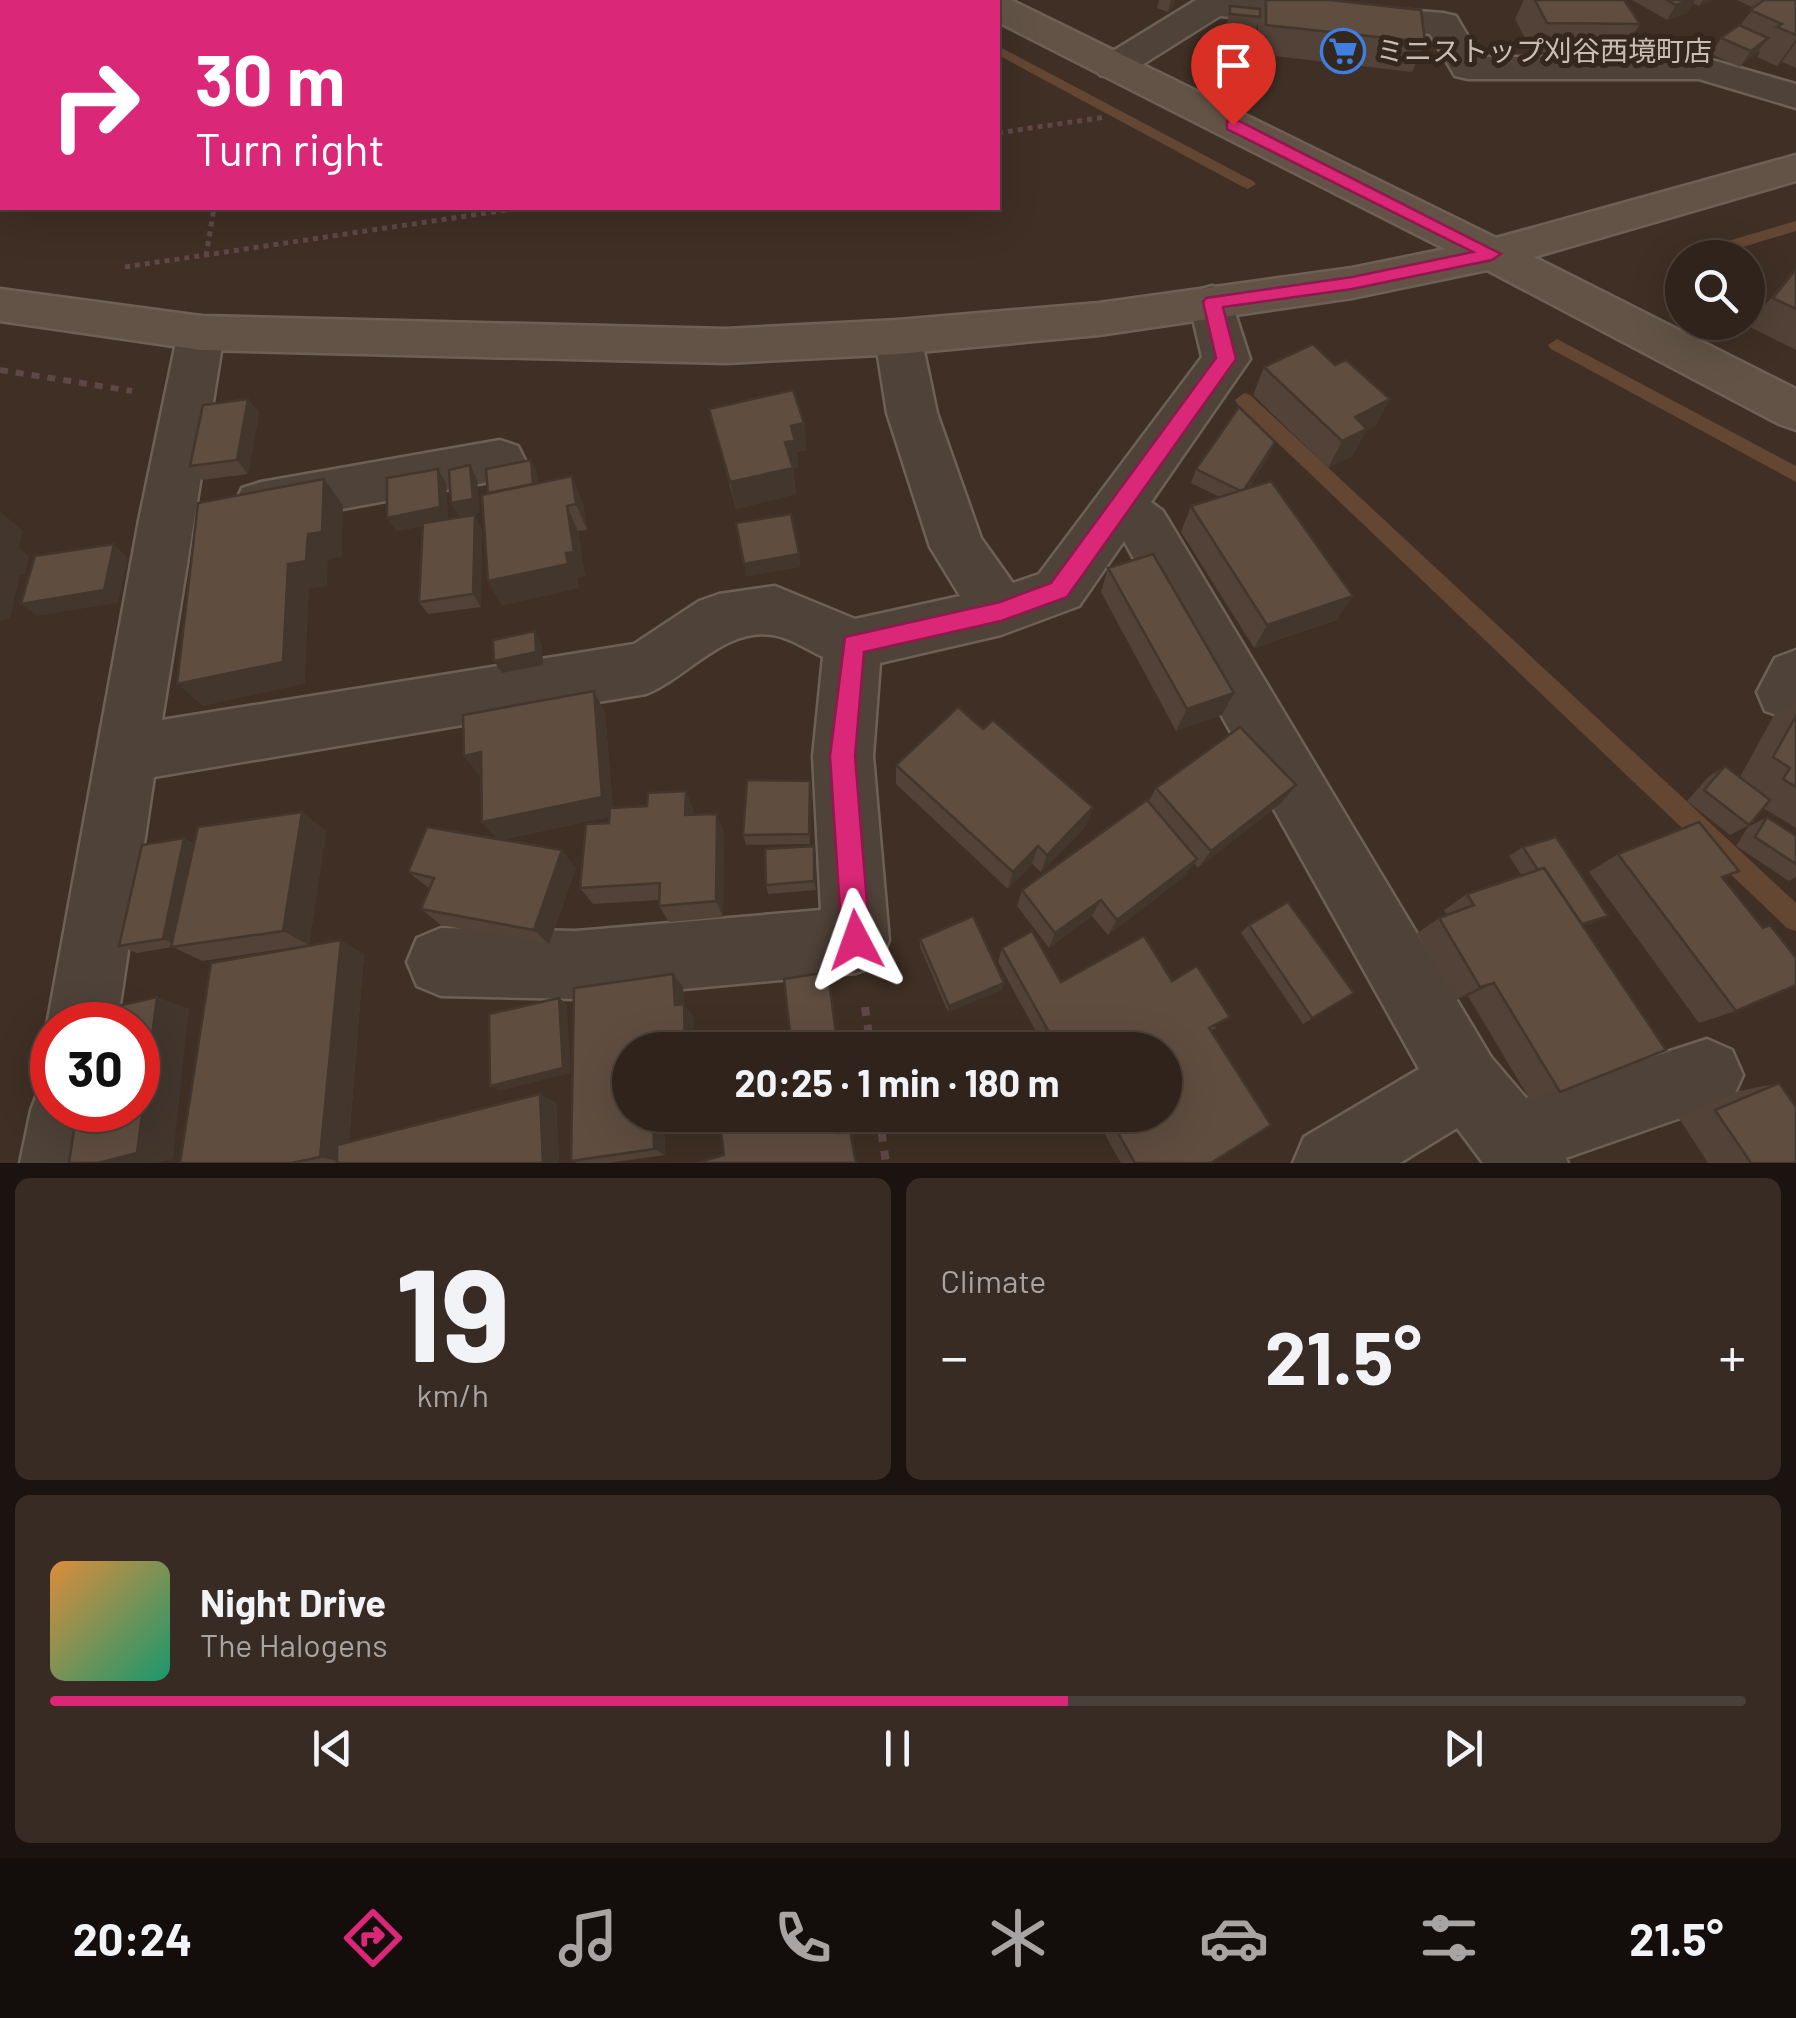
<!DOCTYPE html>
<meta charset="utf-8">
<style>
:root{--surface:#2f231b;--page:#372b24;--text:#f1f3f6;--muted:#a7a4a3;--line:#4a403a;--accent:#db2777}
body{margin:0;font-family:Barlow,"Noto Sans JP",sans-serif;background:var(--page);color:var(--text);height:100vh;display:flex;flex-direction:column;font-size:38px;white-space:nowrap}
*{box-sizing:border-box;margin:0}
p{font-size:32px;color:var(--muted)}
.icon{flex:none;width:55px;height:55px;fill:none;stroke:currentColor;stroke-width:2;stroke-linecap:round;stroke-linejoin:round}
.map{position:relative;height:1163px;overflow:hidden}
.drawer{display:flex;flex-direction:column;gap:15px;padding:15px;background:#1a130f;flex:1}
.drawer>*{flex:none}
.hud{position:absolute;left:0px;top:0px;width:1000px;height:210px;box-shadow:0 10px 40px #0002,0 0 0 2px var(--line);background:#db2777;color:#fff;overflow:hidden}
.controls{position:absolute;left:1665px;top:240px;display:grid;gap:20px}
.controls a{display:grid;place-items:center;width:100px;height:100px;border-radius:50%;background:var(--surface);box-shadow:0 10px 40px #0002,0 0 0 2px var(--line);font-size:50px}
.speed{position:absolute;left:30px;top:1002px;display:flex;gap:20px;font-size:50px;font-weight:700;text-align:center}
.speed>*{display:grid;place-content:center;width:130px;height:130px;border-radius:50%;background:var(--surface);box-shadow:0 10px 40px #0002,0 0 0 2px var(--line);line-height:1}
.speed .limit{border:15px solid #d22;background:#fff;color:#111}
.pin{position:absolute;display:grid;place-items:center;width:85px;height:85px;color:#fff;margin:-102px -42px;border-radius:50% 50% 50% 0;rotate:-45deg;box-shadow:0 0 10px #0007}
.pin .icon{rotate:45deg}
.me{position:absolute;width:110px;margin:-55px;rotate:356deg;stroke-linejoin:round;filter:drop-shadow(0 0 8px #0008)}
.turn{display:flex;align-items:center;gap:35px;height:210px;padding:0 30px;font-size:45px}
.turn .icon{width:130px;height:130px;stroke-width:2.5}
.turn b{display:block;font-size:70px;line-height:85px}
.big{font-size:75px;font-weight:700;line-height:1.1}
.drawer .widget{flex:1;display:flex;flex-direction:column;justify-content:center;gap:15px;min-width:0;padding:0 35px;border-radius:15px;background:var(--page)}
.drawer .dial{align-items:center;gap:0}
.dial b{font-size:130px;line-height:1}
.song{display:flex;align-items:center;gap:30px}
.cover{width:120px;height:120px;border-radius:15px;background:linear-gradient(135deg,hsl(30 70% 55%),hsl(160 70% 35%))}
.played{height:10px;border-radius:5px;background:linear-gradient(90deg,var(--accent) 60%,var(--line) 60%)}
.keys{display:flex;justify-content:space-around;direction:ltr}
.heat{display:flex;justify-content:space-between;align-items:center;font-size:55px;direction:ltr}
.drawer .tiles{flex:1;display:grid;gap:15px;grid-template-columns:1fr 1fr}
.widget:last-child{grid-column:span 2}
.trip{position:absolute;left:612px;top:1032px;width:570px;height:100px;border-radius:50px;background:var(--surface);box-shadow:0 10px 40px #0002,0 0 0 2px var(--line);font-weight:700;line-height:100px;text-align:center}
.menu{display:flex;height:160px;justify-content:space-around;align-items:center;background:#130e0b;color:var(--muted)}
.menu .icon{width:70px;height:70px}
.menu .selected{color:var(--accent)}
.menu b{font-size:45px;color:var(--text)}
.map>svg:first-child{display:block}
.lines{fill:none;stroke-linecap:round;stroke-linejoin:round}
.stream{fill:#634733;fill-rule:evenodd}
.street-casing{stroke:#6d6056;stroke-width:5}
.secondary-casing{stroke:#6d6056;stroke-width:5}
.path-far2{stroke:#5f4748;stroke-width:5;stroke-dasharray:5 5;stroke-linecap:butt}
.path-far1{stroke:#5f4748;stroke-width:6;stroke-dasharray:8 8;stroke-linecap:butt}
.path{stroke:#5f4748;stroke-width:8;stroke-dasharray:9 9;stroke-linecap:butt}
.street{fill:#4f4238;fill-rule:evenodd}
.secondary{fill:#625346;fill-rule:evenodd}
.wall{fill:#524237}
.shaded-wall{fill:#42362d}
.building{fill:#5f4d40;stroke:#42362d;stroke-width:2.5}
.route{fill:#db2777;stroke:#8e194d;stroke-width:2.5}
.labels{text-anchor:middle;stroke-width:10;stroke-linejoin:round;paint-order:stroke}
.far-poi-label{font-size:28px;fill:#cabeb4;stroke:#34271d;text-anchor:start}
</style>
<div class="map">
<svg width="1796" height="1163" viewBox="0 0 1796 1163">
<rect width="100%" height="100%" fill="#3f2f24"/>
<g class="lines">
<g class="stream">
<path d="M896,0H912L913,2H897Z"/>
<path d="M998,46L1253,181L1256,184L1248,189L1243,187L998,55Z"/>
<path d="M1796,221V231L1713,256L1705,251L1707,247Z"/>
<path d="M1557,339L1796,466V482L1551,349L1548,345Z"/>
<path d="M1244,393L1250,395L1796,903V931L1787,928L1238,405L1235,400Z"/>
</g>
<defs>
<g id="street">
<path d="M1196,0H1283L1443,13L1456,16L1480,57H1701L1796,84V108L1699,79H1468L1455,76L1430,34L1220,16L1126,75L1113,78L1100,75L1094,67L1100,59Z"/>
<path d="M1212,286L1228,291L1250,359L1151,502L1163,511L1491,1057L1526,1098L1707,1039L1732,1050L1743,1075L1732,1100L1566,1158L1568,1163H1483L1457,1128L1400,1163H1293L1304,1137L1419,1069L1124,541L1079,606L1001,635L880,663L873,756L889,940L880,964L856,973L576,999L441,996L417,986L407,962L417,938L441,928L576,931L821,910L813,756L823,657C808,650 789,637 772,635C725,627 687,678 646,694L154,777L117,1025H52V1038L47,1025L139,520L178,333L184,321L201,316L218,321L224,333L162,720L634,644L699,601L719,594L775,586L855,619L960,596L930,547L887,413L875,337L881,325L898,320L915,325L921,337L937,413L981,538L1013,583L1039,574L1202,357L1189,302L1196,291Z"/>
<path d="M500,440L518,446L525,460L518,474L500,480L261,524L242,518L235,503L242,488L261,482Z"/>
<path d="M1796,650V715L1786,718L1765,711L1757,692L1775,658Z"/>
<path d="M52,1080V1110H103L94,1163H20L31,1110L41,1084Z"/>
</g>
<path id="secondary" d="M987,0H1011L1496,238L1796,155V181L1534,257L1796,389V430L1779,424L1487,270L1352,298L1099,335L898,354L726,363L201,350L0,321V289L201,316L726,329L898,320L1099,303L1352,268L1445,249L998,22V2H984Z"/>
</defs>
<use href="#street" class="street-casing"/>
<use href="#secondary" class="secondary-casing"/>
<g class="path-far2">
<path d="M998,133L1105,117"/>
<path d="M206,256L214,208"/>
<path d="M125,267L520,208"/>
</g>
<path class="path-far1" d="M0,370L132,391"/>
<g class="path">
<path d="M865,1007L871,1050"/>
<path d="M879,1115L886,1163"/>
</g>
<use href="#street" class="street"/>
<use href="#secondary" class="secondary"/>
</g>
<g class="wall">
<path d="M1159,0H1175L1174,6L1168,12L1157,8Z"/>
<path d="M1265,0H1330L1425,42L1412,72L1257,54L1258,22Z"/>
<path d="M1524,0H1624L1640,24L1622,53L1532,52L1515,19Z"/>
<path d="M1632,0H1711L1699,6L1693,3L1687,13L1667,20Z"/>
<path d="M1737,0H1796V68L1782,62L1777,66L1757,57L1760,52L1758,51L1740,67L1711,54L1721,38L1740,25L1754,8Z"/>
<path d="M1230,6L1260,17L1255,32L1226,29Z"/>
<path d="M1796,267V350L1748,326Z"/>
<path d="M1264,367L1375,427L1366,431L1352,456L1328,468L1253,395Z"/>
<path d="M248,399L259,413L248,474L202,480L190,466Z"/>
<path d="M709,409L807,450L797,452L798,468H793L796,494L736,509Z"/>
<path d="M1269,456L1248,489L1337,620L1254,648L1181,532L1191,506L1220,497L1191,483L1196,469Z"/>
<path d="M531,460L537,474L538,483L583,502L587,530L578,531L585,576L577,578L579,588L502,605L488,581V493Z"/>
<path d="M446,483L448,519L482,529L481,607L428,614L419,602L423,526L396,531Z"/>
<path d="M1108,568L1222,715L1176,731L1101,592Z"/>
<path d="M594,691L605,713L613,808L694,810V815L724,832L723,917L669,922L659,906V900L593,904L580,888L609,823V817L500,840L576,868L549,944L441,925L421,909L430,889L408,872L497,839L482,822L480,776L464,756Z"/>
<path d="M1796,701V828L1763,808L1749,825L1730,835L1687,801L1708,777L1725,766L1740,777L1774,715Z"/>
<path d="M983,729L1093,807L1086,826L1041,872L1032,864L1008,889L896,784V765Z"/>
<path d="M1156,788L1280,804L1198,868L1194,863L1185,876L1108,935L1092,916L1049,948L1017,906L1022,890L1148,802Z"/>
<path d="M812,791L810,844L746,845L743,835Z"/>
<path d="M302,812L326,831L309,945L202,961L173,947L137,953L119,946L184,838L194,844Z"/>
<path d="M1767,817L1796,836V877L1789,881L1736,846L1748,827Z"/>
<path d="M1523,847L1592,924L1583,926L1560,1092L1530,1100L1468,996L1455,1000L1417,933L1439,918L1447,915L1444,910L1467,894L1522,876L1509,856Z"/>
<path d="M1618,854L1736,1011L1699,1023L1589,872Z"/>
<path d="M816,855V890L768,894L766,885Z"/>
<path d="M1249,925L1354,993L1303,1024L1241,933Z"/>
<path d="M920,939L1004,983L1001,990L948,1012L920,947Z"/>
<path d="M1002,948L1061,982L1172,981L1216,1028L1211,1031V1163H1121L1094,1115H1165V1050H1046L998,962Z"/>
<path d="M364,954L349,1142L540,1094L556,1103L559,1163H180Z"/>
<path d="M673,974L683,987L684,1005L693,1016L694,1050H630V1115H681L682,1122L665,1125V1155L608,1163H578L571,1161L574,988Z"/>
<path d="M1779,1083L1796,1163H1708L1678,1117L1739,1091Z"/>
</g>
<g class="shaded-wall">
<path d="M1171,0H1175L1174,6L1168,12Z"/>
<path d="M1689,0H1695L1687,13L1667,20L1676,5Z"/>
<path d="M1703,0H1711L1699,6Z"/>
<path d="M1768,38L1757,53L1740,67L1751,51Z"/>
<path d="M1796,39V42L1782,62L1777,66Z"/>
<path d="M248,399L259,413L248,474L237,460Z"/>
<path d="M1390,399L1375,427L1366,431L1352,456L1328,468L1355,417Z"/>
<path d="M804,423L807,450L797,452L798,468H793L796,494L736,509L730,482L785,442L791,426Z"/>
<path d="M1275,442L1269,456L1237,505L1243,492Z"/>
<path d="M531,460L537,474L540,506L496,514Z"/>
<path d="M470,465L477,479L480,513L459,517L451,503Z"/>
<path d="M438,469L446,483L448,521L396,531L387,518Z"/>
<path d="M572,476L583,502L587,530L576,504Z"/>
<path d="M324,479L343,505L342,557L328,560L327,586L309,589L305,684L203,706L177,684L288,564L308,534Z"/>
<path d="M567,506L578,531L585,576L577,578L579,588L502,605L488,581L566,553Z"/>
<path d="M0,511L23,531L19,548L29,556L25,574L20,575L10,619L0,621Z"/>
<path d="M475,515L482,529L481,607L473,594Z"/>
<path d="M114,544L128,558L118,603L37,616L21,604Z"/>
<path d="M799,554L801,567L746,577L744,564Z"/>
<path d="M1353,596L1337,620L1254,648L1267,625Z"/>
<path d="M535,631L542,644L543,665L502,673L494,661Z"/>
<path d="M594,691L605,713L614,816L498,840L482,822Z"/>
<path d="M1234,693L1222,715L1176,731L1187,709Z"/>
<path d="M481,752L480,776L464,756Z"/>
<path d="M810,781L812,791L810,844L809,834Z"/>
<path d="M1296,785L1280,804L1198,868L1211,851Z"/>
<path d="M686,791L694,810L693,834L685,815Z"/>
<path d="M1093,807L1086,826L1041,872L1047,855Z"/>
<path d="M302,812L326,831L309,945L283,931Z"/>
<path d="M717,814L724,832L723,917L716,901Z"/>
<path d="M184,838L199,848L180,946L163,939Z"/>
<path d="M814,846L816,855V890L814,881Z"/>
<path d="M1038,846L1032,864L1008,889L1013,872Z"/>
<path d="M562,850L576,868L549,944L534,930Z"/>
<path d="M1197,859L1185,876L1108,935L1117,920Z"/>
<path d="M1101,900L1092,916L1049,948L1055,933Z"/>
<path d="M1608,916L1592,924L1558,934L1574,926Z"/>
<path d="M341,940L364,954L347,1163L320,1157Z"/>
<path d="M673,974L683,987L684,1005L693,1016L694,1050H685L675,1005Z"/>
<path d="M1004,983L1001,990L948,1012L949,1006Z"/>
<path d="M1494,983L1468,996L1455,1000L1480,987Z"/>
<path d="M157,997L189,1009L173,1159L156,1163H98Z"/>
<path d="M559,998L567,1004L571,1073L500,1091L490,1086Z"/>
<path d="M540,1094L556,1103L559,1163H543Z"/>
<path d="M671,1115H681L682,1122Z"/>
<path d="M653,1118L665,1125V1155L654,1149Z"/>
</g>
<g class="building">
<path d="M1266,0H1330L1421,10L1425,42L1266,25Z"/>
<path d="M1535,0H1624L1640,24L1547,23Z"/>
<path d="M1667,0H1689L1676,5Z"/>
<path d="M1764,0H1796V35L1777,27L1782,24L1750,10Z"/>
<path d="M1230,6L1260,9V17L1230,14Z"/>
<path d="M1739,25L1768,38L1751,51L1721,38Z"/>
<path d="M1796,269V309L1773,298Z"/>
<path d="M1313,344L1335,365L1346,360L1390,399L1355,417L1367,429L1342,441L1264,367Z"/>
<path d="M793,390L804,423L791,426L795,441L785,442L793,468L730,482L709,409Z"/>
<path d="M248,399L237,460L190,466L203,405Z"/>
<path d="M1239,407L1275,442L1244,490L1241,491L1196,469Z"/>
<path d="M531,460L533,484L488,493L486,469Z"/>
<path d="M470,465L473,499L451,503L449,470Z"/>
<path d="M438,469L440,507L387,518V478Z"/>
<path d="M572,476L576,504L567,506L574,552L566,553L568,564L488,581L482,495Z"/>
<path d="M324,479L322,532L308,534L306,561L288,564L283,662L177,684L198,503Z"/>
<path d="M1271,481L1353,596L1267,625L1191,506Z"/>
<path d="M791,514L799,554L744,564L736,523Z"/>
<path d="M475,515L473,594L419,602L423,523Z"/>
<path d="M114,544L104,590L21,604L35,556Z"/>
<path d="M1153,554L1234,693L1187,709L1108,568Z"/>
<path d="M535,631L536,652L494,661L493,640Z"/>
<path d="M594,691L602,797L482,822L481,752L464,756L463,715Z"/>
<path d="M958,707L983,729L993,720L1093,807L1047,855L1038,846L1013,872L896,765Z"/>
<path d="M1796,716V787L1783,779L1790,768L1773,757Z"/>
<path d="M1240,727L1296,785L1211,851L1156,788Z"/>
<path d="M1725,766L1770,800L1749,825L1704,790Z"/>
<path d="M747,780L810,781L809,834L743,835Z"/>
<path d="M686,791L685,815L717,814L716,901L659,906L660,883L580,888L586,824L609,823L610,808L647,806L648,793Z"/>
<path d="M1147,800L1197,859L1117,920L1101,900L1055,933L1022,890Z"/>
<path d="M302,812L283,931L171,947L198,827Z"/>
<path d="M1767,817L1796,836V864L1755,837Z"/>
<path d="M1699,822L1739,871L1722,877L1763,928L1770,925L1796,958V985L1736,1011L1618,854Z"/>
<path d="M427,827L562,850L534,930L421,909L434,878L408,872Z"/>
<path d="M1556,837L1608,916L1582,924L1544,868L1538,870L1523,847Z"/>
<path d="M184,838L163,939L119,946L142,845Z"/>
<path d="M814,846V881L766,885L765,849Z"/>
<path d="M1544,868L1666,1050L1560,1092L1494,983L1480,987L1439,918L1474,905L1467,894Z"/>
<path d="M1288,902L1354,993L1312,1018L1249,925Z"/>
<path d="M973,916L1004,983L949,1006L920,939Z"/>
<path d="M1032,931L1061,982L1144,936L1172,981L1197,966L1230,1017L1209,1028L1271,1125L1211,1163H1135L1108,1115H1165V1050H1059L1002,948Z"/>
<path d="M341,940L320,1157L292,1163H180L211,963Z"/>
<path d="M828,972L838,1050H792L784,979Z"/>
<path d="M673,974L675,1005L684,1004L685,1050H630V1115H671L653,1118L654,1149L571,1161L574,988Z"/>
<path d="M157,997L137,1153L98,1163H69L77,1110H138V1025H90L92,1012Z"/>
<path d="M559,998L563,1068L490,1086L489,1014Z"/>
<path d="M1779,1083L1796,1107V1163H1751L1715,1110Z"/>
<path d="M540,1094L543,1163H337V1145Z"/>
<path d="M719,1115H835L839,1133L850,1131L856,1163H696L724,1155Z"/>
</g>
<path class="route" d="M1227,121H1239L1501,254L1492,260L1352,289L1223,307L1236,359L1067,597L1001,621L864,652L855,756L870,940L866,950L856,954L846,950L842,940L830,756L845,637L1000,602L1051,583L1216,358L1203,302L1206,298L1352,277L1473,252L1227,129Z"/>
<defs>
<symbol id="supermarket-ring" viewBox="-11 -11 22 22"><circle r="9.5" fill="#34271d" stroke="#3f7fe0" stroke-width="1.5"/><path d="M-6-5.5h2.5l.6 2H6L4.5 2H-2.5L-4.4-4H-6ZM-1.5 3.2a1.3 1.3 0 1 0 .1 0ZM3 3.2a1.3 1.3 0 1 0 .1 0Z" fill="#3f7fe0"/></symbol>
</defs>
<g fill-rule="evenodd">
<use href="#supermarket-ring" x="1318" y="26" width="50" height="50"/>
</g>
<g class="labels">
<g class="far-poi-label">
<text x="1376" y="61">ミニストップ刈谷西境町店</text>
</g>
</g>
</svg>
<div class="controls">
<a><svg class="icon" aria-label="search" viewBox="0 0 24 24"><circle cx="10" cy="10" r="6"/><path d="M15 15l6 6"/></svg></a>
</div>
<div class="speed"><div class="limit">30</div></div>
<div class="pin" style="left:1233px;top:125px;background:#d93025"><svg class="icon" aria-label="arrive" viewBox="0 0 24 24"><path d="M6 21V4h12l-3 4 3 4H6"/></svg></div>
<svg class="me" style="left:856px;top:940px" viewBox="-20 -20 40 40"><path d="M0-17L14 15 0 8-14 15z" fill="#db2777" stroke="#fff" stroke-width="4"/></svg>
<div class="trip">20:25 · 1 min · 180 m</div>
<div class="hud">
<div class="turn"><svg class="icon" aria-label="right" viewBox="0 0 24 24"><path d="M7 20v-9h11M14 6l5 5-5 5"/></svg><div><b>30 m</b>Turn right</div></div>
</div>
</div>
<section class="drawer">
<div class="tiles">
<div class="widget dial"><b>19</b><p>km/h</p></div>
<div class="widget"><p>Climate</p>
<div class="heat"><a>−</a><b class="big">21.5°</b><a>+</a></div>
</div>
<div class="widget">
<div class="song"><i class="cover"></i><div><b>Night Drive</b><p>The Halogens</p></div></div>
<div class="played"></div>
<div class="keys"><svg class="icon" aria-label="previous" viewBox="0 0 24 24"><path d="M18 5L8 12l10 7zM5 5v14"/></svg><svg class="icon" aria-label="pause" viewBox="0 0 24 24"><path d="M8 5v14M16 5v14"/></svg><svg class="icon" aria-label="next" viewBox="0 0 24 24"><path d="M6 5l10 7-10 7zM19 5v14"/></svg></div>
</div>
</div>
</section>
<nav class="menu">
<b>20:24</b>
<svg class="icon selected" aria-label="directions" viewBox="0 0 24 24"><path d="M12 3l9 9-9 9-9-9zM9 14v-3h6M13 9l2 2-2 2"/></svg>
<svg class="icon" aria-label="music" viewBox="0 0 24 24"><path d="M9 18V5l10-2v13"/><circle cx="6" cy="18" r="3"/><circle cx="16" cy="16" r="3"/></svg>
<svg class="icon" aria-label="phone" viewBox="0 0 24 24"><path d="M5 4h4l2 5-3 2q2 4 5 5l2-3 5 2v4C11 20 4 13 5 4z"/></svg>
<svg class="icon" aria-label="climate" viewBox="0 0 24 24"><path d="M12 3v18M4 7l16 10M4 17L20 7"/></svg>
<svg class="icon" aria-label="car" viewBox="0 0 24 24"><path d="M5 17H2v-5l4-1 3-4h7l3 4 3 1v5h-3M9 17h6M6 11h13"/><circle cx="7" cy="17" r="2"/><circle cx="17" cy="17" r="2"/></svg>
<svg class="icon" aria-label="filters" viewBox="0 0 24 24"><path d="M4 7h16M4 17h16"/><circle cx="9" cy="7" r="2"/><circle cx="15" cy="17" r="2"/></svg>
<b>21.5°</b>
</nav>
